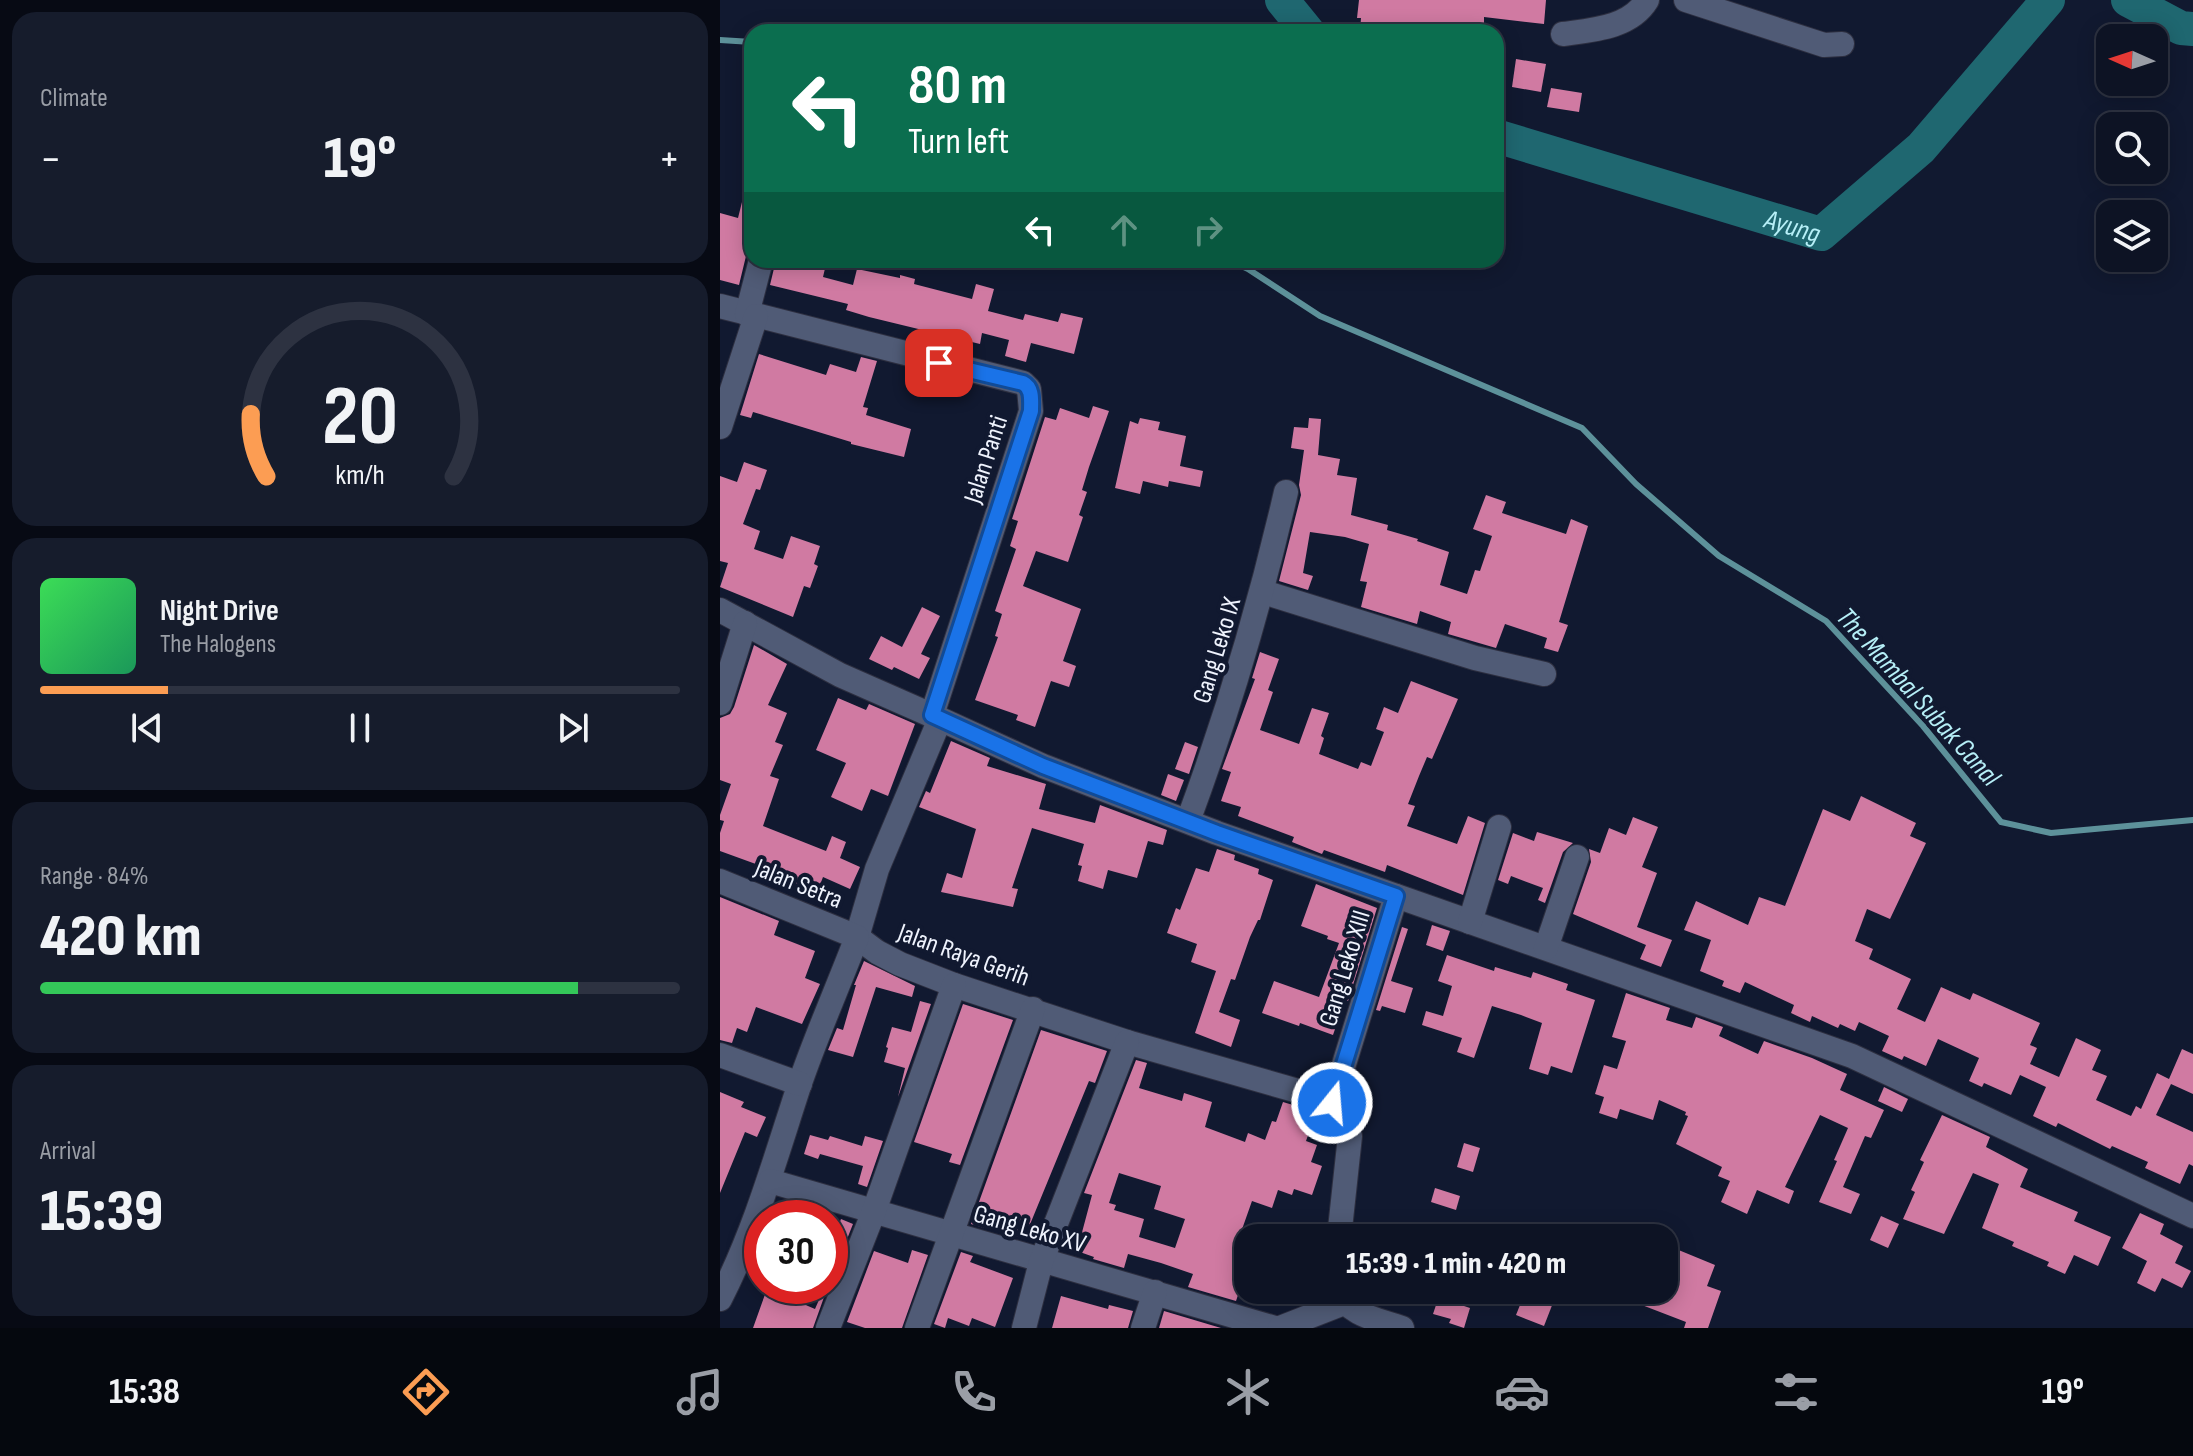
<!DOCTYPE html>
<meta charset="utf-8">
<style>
:root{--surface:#0d1324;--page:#161c2c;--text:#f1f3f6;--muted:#9a9ea6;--line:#2d3241;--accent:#fc9d53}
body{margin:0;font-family:"Sofia Sans Condensed",sans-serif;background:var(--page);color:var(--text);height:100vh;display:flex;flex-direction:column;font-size:30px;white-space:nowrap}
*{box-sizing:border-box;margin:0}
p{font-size:26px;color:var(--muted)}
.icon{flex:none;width:44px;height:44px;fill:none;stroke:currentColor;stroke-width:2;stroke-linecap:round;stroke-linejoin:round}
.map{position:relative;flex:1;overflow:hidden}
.panel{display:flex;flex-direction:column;gap:12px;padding:12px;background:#070a14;width:720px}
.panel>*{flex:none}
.top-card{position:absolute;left:24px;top:24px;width:760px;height:244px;border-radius:24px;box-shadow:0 4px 20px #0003,0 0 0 2px var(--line);background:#0b6e4f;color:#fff;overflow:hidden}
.needle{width:52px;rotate:273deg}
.controls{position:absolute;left:1376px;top:24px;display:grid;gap:16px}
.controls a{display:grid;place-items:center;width:72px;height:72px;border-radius:16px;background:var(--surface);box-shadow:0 4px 20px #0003,0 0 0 2px var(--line);font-size:40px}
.speed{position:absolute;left:24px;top:1200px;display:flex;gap:16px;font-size:40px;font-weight:700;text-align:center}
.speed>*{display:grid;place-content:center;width:104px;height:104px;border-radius:50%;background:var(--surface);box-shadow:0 4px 20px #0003,0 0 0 2px var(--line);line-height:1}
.speed .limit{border:12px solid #d22;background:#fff;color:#111}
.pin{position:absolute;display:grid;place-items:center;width:68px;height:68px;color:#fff;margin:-34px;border-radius:16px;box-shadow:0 4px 12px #0006}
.me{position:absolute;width:88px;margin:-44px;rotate:17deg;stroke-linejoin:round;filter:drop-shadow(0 0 6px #0008)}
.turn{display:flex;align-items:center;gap:28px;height:168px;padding:0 32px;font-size:36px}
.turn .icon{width:104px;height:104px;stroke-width:2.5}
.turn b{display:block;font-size:56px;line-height:68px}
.lanes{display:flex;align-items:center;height:76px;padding:0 32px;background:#0003;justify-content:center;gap:40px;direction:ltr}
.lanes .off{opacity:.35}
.big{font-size:60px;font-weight:800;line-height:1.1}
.panel .tile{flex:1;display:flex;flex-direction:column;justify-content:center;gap:12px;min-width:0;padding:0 28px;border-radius:24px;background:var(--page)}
.panel .dial{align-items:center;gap:0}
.dial svg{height:208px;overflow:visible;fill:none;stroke:var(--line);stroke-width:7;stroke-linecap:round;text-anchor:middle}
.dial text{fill:var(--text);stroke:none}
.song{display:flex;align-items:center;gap:24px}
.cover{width:96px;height:96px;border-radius:12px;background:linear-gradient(135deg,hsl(130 70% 55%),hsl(150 70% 35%))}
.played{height:8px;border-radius:4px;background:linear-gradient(90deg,var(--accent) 20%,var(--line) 20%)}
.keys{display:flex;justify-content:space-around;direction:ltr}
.heat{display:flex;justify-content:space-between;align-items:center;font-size:44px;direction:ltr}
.charge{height:12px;border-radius:6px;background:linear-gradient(90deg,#34c759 84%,var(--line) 0)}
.trip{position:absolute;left:514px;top:1224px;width:444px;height:80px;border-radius:24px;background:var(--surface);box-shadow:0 4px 20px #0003,0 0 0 2px var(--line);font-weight:800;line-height:80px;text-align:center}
.tab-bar{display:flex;height:128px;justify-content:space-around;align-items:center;background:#05080e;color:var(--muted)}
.tab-bar .icon{width:56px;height:56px}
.tab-bar .selected{color:var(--accent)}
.tab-bar b{font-size:36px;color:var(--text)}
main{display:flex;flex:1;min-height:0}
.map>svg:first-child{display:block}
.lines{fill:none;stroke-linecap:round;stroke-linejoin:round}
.stream{stroke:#5d919a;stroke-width:6}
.river{stroke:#1f6770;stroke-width:34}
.building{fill:#d07aa2;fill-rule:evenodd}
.minor-casing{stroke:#2d2f40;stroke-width:26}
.minor{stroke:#505b76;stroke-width:24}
.route-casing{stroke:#114b97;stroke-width:20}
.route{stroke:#1a73e8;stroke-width:14}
.labels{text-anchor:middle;stroke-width:8;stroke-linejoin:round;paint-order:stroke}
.street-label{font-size:26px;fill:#eff3fd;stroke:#111930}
.water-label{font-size:28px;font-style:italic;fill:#b6eff7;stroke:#111930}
</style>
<main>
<section class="panel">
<div class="tile"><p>Climate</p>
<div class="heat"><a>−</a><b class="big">19°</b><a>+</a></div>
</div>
<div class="tile dial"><svg viewBox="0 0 100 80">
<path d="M14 69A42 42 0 1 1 86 69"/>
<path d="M14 69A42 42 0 0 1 8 45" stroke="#fc9d53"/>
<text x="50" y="56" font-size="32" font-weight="700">20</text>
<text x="50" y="72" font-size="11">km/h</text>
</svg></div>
<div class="tile">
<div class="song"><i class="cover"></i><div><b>Night Drive</b><p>The Halogens</p></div></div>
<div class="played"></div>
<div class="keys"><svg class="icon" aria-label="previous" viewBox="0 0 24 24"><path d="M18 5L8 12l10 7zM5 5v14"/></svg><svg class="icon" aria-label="pause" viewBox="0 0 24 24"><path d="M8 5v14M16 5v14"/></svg><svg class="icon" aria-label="next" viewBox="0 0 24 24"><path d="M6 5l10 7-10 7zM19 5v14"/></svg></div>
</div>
<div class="tile"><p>Range · 84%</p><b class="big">420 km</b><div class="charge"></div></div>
<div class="tile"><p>Arrival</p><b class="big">15:39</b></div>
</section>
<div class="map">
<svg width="1473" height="1328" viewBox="0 0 1473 1328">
<rect width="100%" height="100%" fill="#111930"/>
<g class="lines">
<g class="stream">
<path d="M0,40L32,42"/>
<path d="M509,260L528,269L600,316L862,428L916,484L999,556L1106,621L1203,726L1281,822L1331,833L1473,820"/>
</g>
<g class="river">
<path d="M562,0L588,32"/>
<path d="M1408,0L1461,28L1473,29"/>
<path id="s1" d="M776,136L1101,234L1201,148L1328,0"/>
</g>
</g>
<g class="building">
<path d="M639,0H826L824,24L764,17V32H640L641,18H637Z"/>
<path d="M796,59L826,64L821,92L792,87Z"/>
<path d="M831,88L862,93L859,112L827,107Z"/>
<path d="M26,186H32V248L26,256L19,285L0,280V213L18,218Z"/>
<path d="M56,260H107L103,277L133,285L137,269L180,278V275L195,279L194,284L252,299L256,284L274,289L268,311L303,320L305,314L338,322L341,313L363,318L354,354L311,343L306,362L285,356L289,340L262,333L260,344L149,317L126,310L128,304L50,285Z"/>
<path d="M39,354L106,375L110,364L136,372L141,357L157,361L143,407L148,408L146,415L191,429L184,457L131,444V442L33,412L31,418L20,415Z"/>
<path d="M373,406L389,411L369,467L362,490L367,492L359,515L363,517L348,562L316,551L303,586L361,609L343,661L356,666L349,687L331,681L315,727L296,720L298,715L255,700L278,637L275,636L282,614L275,611L296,549L290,546L298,521L292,519L325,417L336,420L340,408L369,418Z"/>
<path d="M420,418L440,422L438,430L466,436L460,466L483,471L480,487L449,481L448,487L423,481L420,494L395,488L410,421L418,424Z"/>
<path d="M589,418L601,419L598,455L620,459L617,475L637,478L631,515L668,525L667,530L698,539L697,541L729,552L720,585L747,594L755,570L760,571L772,536L753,529L766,495L786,502L782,513L846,534L851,519L868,526L839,622L848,625L838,652L824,648L827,638L785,624L776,648L728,634L731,622L700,611L697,624L641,607L647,582L640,581L649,544L625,537L590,532L583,573L593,576L588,590L559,581L581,495L579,485L584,450L571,448L574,427L588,428Z"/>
<path d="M24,462L47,470L40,490L36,489L23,524L40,531L34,549L63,559L71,536L100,546L94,564L98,566L90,588L84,586L73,617L0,587L8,563L0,561V476L17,482Z"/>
<path d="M202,607L220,616L201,654L210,658L199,679L174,667L172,670L149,659L161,636L182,647Z"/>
<path d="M34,645L67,664L48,705L67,713L55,742L63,745L50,776L59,779L43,826L106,851L112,836L126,842L120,858L140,867L130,889L103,877L97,893L68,880L66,885L41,874L44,867L0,851V833L4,821L0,820V815L11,784L0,780V718L10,714L14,707Z"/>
<path d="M540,652L559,659L548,690L553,692L540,730L579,744L592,708L609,713L601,736L604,738L599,754L638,769L641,762L651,766L664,732L656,729L664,707L678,713L691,681L738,699L712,759L707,757L699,776L688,804L695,806L687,826L737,844L748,816L765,823L743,895L667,865L665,872L604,850L602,854L572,842L574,837L518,816L521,807L501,801L511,772L502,769L535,679L532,678Z"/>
<path d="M118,698L146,710L149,704L195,724L168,796L151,789L142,811L111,797L126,763L96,750Z"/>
<path d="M231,741L270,758L267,766L326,784L319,809L375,823L380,805L447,830L443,845L428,841L417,878L388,870L383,889L358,881L362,866L358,865L364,844L312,828L292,888L298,889L293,907L221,892L227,873L242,878L256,829L199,807L206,791L210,793Z"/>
<path d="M465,742L478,747L469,774L455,769Z"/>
<path d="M448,774L464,780L456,801L441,795Z"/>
<path d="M1141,796L1196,823L1190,836L1206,843L1170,919L1147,909L1135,941L1153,949L1149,959L1191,979L1177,1009L1205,1022L1221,987L1250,1000L1253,993L1320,1023L1310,1045L1317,1048L1310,1064L1339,1077L1356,1038L1381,1050L1372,1070L1387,1076L1376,1100L1411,1116L1416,1106L1421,1109L1437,1073L1449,1079L1462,1049L1473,1054V1094L1451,1084L1436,1115L1473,1132V1166L1469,1164L1460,1184L1425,1168L1428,1162L1392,1146L1390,1149L1338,1123L1336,1127L1313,1116L1326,1087L1300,1075L1291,1095L1264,1083L1262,1087L1249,1081L1259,1058L1218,1039L1206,1066L1184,1056L1182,1060L1162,1051L1169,1036L1139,1022L1135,1031L1120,1024L1118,1028L1092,1016L1090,1022L1071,1013L1074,1005L1025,982L1020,993L1002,986L1004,981L980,971L991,940L964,930L976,901L1028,925L1039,897L1065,906L1103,809L1130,821Z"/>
<path d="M913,817L938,827L922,867L937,873L917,927L952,940L941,967L920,959L926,945L853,914L871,862L869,849L880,853L889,828L906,835Z"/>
<path d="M817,832L853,843L843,852L825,903L818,900L823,888L791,876L788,884L778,880L793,833L814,841Z"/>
<path d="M497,849L515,855L514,860L539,869L538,874L553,880L540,920H538L530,937L515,980L511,979L499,1012L520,1020L511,1047L475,1033L496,971L471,962L477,944L447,933L456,908L460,910L476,868L489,872Z"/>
<path d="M596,884L657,908L628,1001L625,1000L613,1035L580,1023L579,1026L542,1013L554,981L599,997L619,943L607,939L608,936L581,926Z"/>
<path d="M0,897L59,921L54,935L95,951L85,978L100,984L82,1024L36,1007L27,1032L17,1028L12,1043L0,1040Z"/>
<path d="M712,925L730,931L723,951L706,945Z"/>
<path d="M682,927L688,929L671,981L693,988L685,1013L662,1006L660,1011L656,1010Z"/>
<path d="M727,955L774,971L775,967L811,978L813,972L848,984L846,990L875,1000L852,1073L831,1066L828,1075L809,1069L822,1023L801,1015L772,1006L754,1058L737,1052L742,1038L702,1025L706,1011L723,1016L732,986L718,981Z"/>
<path d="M144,961L195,986L192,997L156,987L133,1057L108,1050L117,1028L123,1030L136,985H134Z"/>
<path d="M906,993L950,1008L946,1020L972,1028L976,1017L1003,1027L999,1036L1038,1054L1044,1041L1092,1058L1127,1074L1120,1090L1164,1110L1151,1138L1145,1136L1123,1187L1140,1194L1131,1214L1099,1202L1117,1161L1114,1160L1128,1128L1100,1115L1065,1187L1074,1191L1069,1204L1037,1190L1027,1214L1001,1202L1010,1181L998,1176L1002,1167L956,1144L968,1116L965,1115L966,1112L939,1100L933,1120L900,1109L897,1119L879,1113L884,1097L875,1094L884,1065L897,1069L906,1041L892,1037Z"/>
<path d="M200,1001L211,1004L178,1097L185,1068L164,1062L168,1048L166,1047L172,1027L191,1032Z"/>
<path d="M243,1004L293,1020L240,1165L229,1162L232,1154L194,1142Z"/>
<path d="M321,1030L387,1051L375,1083L369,1081L304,1239L265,1225L264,1228L251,1224Z"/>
<path d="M416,1060L427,1063L419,1088L462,1101L464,1093L492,1102L485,1127L525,1142L528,1133L545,1140L552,1121L556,1122L563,1102L596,1112L586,1141L597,1145L591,1162L602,1166L592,1195L574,1189L572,1195L558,1190L552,1208L532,1201L520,1235L525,1237L517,1261L528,1265V1285L522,1283L516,1301L468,1287L473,1274L441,1263L408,1254L404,1268L373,1259L374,1257L357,1251L372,1195L364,1193ZM399,1173L441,1186L434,1209L465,1219L455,1248L419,1237L424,1219L394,1210L396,1205L389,1203Z"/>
<path d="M1164,1087L1188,1099L1182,1112L1158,1101Z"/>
<path d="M0,1092L24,1102L21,1107L46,1117L37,1137L25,1132L0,1193Z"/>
<path d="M1222,1115L1270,1137L1266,1147L1308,1169L1300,1187L1358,1212L1354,1221L1391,1237L1378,1266L1354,1255L1345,1274L1327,1266L1329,1262L1292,1246L1294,1242L1262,1228L1279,1184L1253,1173L1224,1234L1183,1219L1195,1192L1191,1190L1204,1162L1200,1160Z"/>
<path d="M90,1135L108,1140L110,1136L142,1146L145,1136L163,1141L147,1187L138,1184L143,1166L100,1154L98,1159L84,1154Z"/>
<path d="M744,1143L760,1148L753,1172L737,1167Z"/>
<path d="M715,1188L740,1196L736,1210L711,1202Z"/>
<path d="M1420,1213L1444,1224L1440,1234L1463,1246L1455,1263L1471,1271L1462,1288L1442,1278L1435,1292L1417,1283L1427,1261L1402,1248Z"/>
<path d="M1161,1216L1179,1224L1168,1248L1150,1240Z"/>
<path d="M121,1219L133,1224L110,1282V1273L122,1243L113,1240Z"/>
<path d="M944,1244L995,1265L987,1286L1001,1291L988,1328H964L966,1322L914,1302L919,1290H944Z"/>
<path d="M192,1250L208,1255L182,1328H145L127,1322L154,1251L188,1263Z"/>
<path d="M241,1252L253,1256L250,1262L293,1278L275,1327L252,1318L249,1326L228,1318L225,1328L214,1324Z"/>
<path d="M48,1286H71L67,1297L95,1309L105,1286H108L93,1328H33Z"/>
<path d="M721,1290H750L744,1306L750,1308L744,1328L729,1323L731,1319L713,1314Z"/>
<path d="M806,1290H838L824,1326L796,1315Z"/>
<path d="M341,1296L388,1309L389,1305L413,1311L408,1328H332Z"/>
<path d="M444,1311L501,1328H439Z"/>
</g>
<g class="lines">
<defs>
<g id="minor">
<path d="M966,0L1104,45L1122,44"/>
<path d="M843,34C872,30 910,28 927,0"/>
<path d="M0,306L303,383L309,389L311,411L212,715"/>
<path d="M27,314L41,260"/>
<path d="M0,427L36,316"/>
<path d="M543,592L755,658L824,674"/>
<path d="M0,610L120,675L220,719L157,869L137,937L157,952L180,964L234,985L407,1042L599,1097C617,1106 626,1116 630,1136L619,1238"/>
<path d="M0,703L25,623"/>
<path d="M220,719L323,766L497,833L1132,1056L1473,1216"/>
<path d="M468,821C508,713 540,605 566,492"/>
<path d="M0,881L137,937C118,987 96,1036 79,1086C55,1159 35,1231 0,1299"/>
<path d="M750,922L779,827"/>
<path d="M826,948L857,857"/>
<path d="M0,1055L80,1084"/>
<path d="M612,1103L676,896"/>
<path d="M50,1181L555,1328"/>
<path d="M618,1290C629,1316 657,1319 682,1328"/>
<path d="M108,1328L154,1211L234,985"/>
<path d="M197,1328L313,1009"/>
<path d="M304,1328L321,1262L407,1042"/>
<path d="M423,1328L435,1292"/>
<path d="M560,1328L624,1303"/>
</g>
</defs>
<use href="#minor" class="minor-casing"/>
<use href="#minor" class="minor"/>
</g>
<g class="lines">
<defs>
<path id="route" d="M219,363L303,383C313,388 311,401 311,411L212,715L323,766L497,833L676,896L612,1103"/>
</defs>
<use href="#route" class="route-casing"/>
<use href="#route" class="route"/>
</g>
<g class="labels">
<g class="street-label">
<text transform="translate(265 459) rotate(-72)" y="9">Jalan Panti</text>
<text transform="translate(496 650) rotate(-73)" y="9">Gang Leko IX</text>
<text transform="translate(79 883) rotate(22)" y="9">Jalan Setra</text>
<text transform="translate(244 954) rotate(20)" y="9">Jalan Raya Gerih</text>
<text transform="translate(624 968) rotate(-73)" y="9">Gang Leko XIII</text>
<text transform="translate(310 1228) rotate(16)" y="9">Gang Leko XV</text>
</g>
<g class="water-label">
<text dy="10" stroke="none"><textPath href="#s1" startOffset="310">Ayung</textPath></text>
<text transform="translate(1199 696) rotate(48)" y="10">The Mambal Subak Canal</text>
</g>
</g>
</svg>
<div class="controls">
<a><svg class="needle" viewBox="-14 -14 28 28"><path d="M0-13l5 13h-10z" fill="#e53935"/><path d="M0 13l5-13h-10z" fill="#9a9ea6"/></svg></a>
<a><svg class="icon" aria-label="search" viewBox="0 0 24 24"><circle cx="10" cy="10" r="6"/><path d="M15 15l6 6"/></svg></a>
<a><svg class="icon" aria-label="layers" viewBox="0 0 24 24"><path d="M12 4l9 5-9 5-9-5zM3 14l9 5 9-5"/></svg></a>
</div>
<div class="speed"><div class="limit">30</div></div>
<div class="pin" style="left:219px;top:363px;background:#d93025"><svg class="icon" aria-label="arrive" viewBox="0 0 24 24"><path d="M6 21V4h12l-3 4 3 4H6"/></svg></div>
<svg class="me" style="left:612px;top:1103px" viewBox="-20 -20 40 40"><circle r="17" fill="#1a73e8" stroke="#fff" stroke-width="3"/><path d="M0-11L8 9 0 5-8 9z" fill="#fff"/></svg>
<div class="trip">15:39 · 1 min · 420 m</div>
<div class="top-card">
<div class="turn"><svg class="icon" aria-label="left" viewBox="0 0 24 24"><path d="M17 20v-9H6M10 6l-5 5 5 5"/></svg><div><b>80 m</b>Turn left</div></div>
<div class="lanes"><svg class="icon" aria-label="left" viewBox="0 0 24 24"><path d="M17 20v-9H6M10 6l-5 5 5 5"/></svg><svg class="icon off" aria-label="ahead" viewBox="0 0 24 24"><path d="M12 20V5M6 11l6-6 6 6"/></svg><svg class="icon off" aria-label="right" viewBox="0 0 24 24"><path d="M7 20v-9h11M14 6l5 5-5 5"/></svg></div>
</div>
</div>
</main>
<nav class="tab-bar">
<b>15:38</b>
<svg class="icon selected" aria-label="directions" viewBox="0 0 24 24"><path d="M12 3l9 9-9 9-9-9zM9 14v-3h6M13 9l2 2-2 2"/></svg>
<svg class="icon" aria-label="music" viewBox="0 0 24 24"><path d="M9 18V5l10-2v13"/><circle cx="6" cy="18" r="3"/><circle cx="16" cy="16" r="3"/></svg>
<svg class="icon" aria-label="phone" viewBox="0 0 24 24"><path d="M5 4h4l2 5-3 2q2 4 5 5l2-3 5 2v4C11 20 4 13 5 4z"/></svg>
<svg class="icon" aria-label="climate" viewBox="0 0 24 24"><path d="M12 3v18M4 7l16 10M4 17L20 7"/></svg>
<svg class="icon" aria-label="car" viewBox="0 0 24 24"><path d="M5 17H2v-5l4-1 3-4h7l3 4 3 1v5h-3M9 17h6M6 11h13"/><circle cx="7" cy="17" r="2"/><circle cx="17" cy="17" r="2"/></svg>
<svg class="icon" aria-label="filters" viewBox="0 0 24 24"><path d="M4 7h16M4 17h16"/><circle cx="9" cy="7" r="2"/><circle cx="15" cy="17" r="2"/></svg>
<b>19°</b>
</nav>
